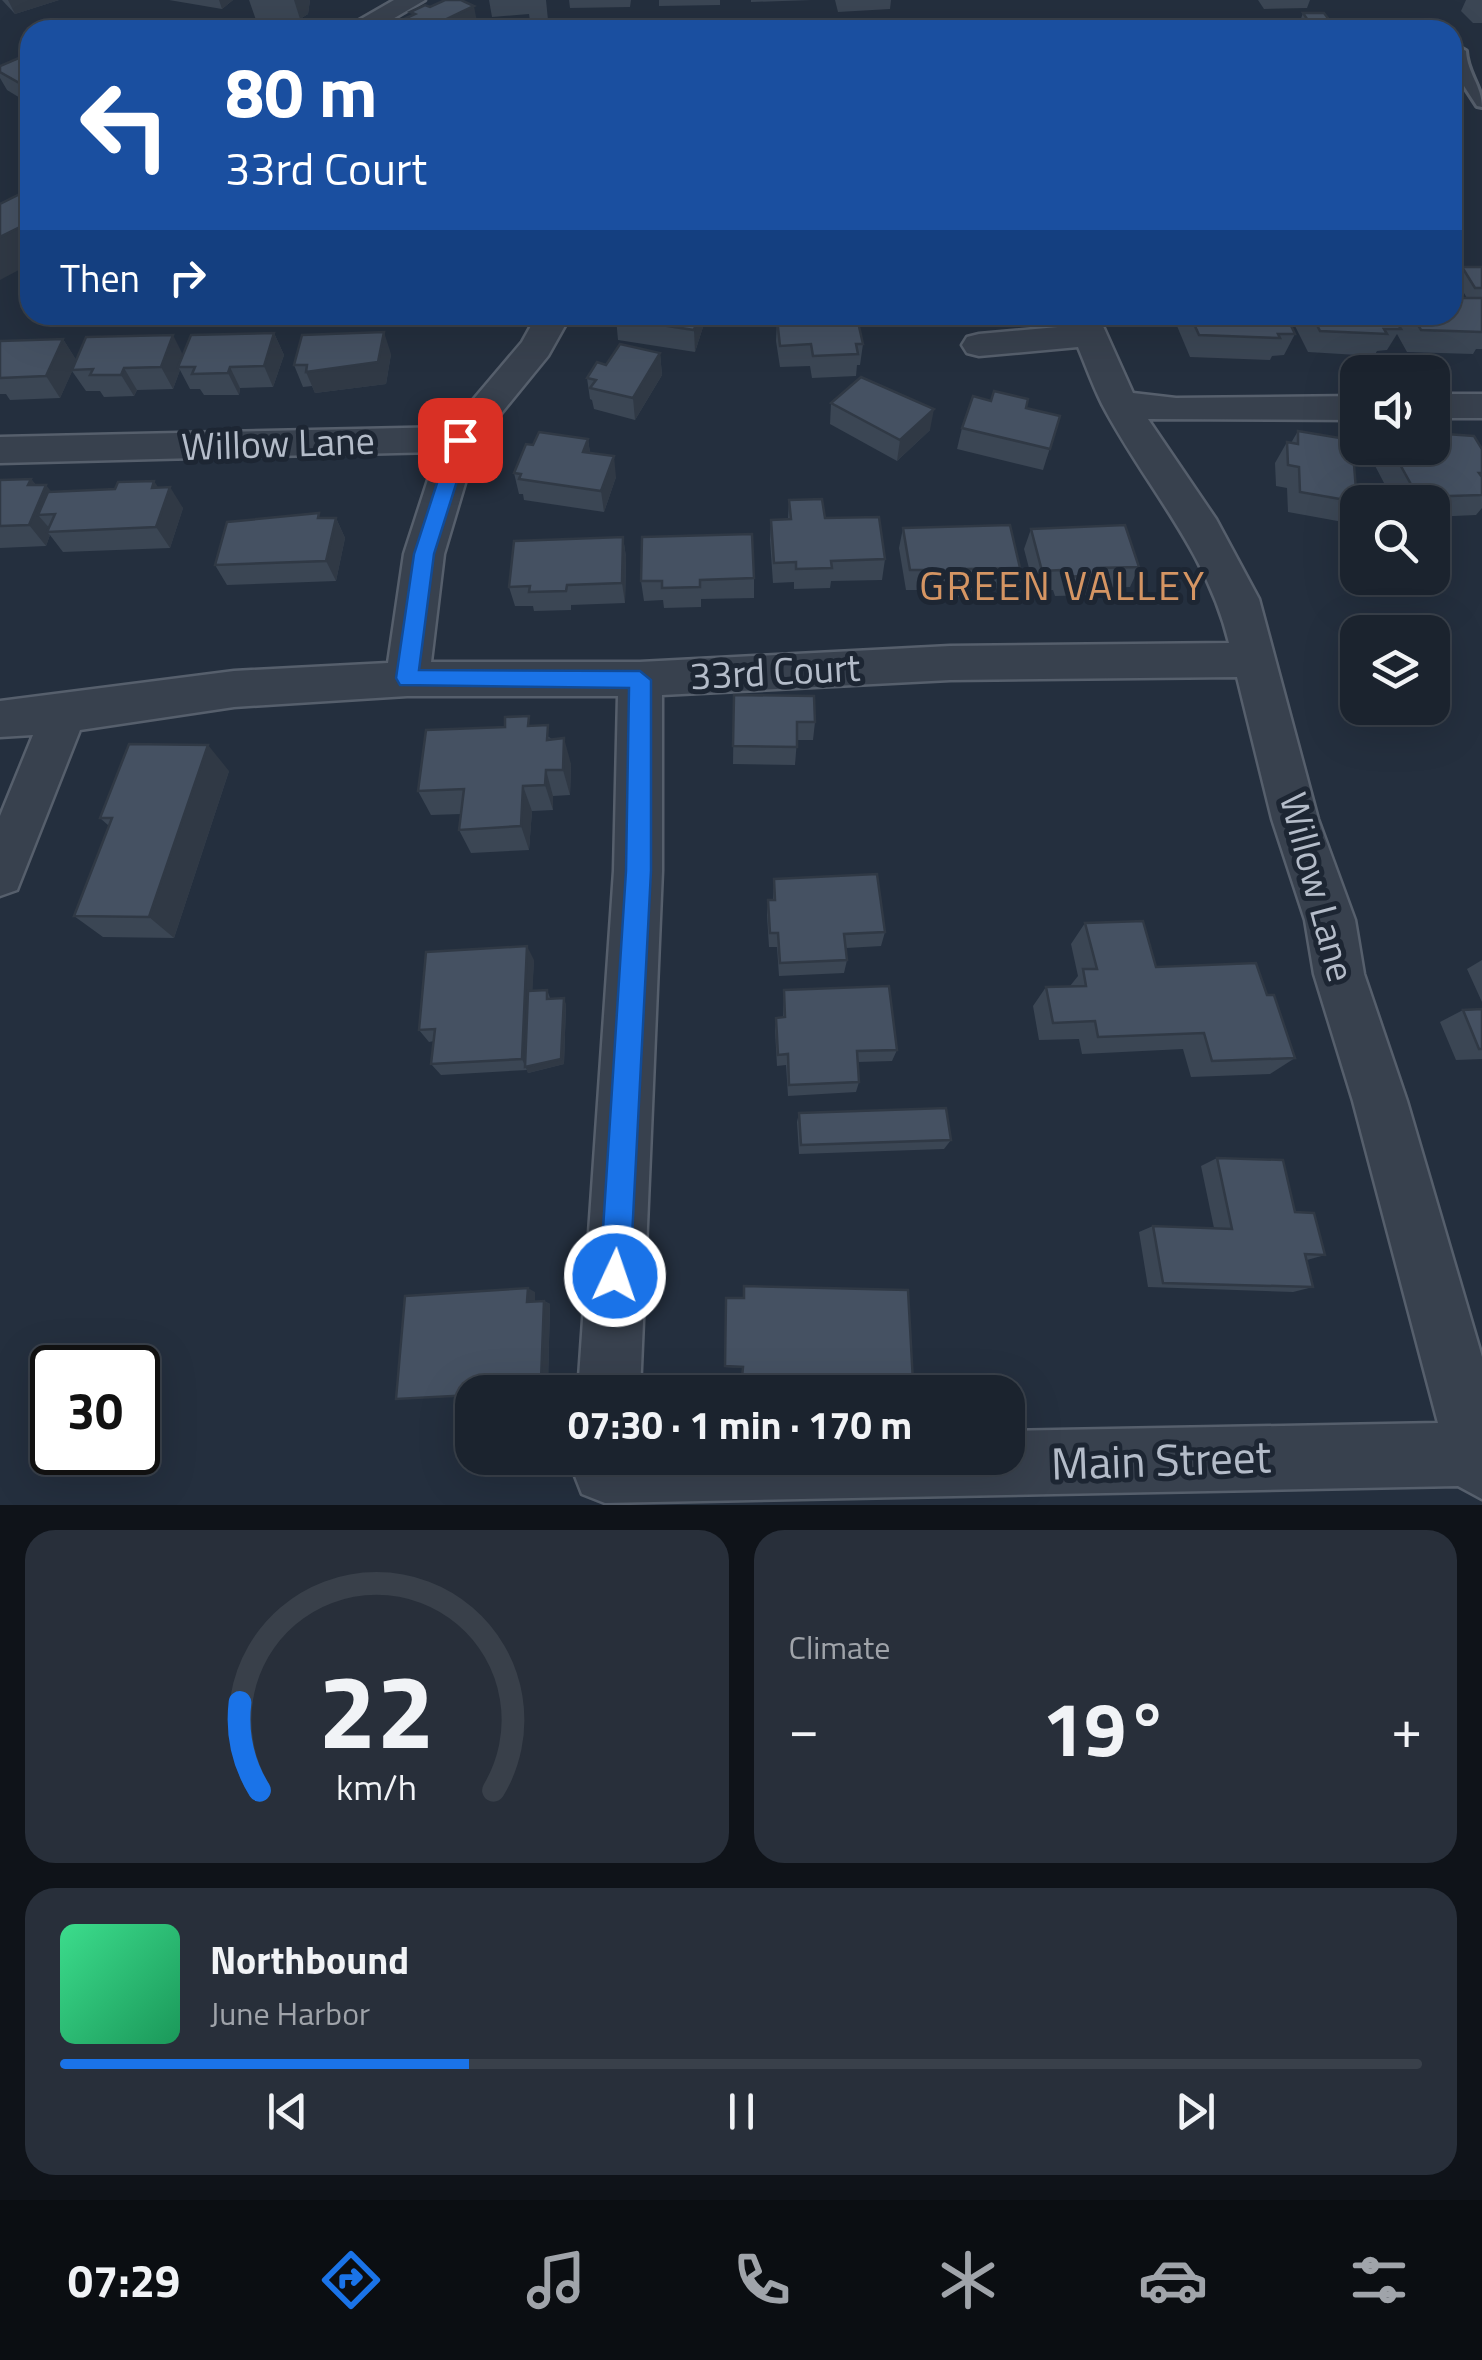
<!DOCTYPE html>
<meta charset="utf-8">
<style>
:root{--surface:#1b232e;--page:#282f3a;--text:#f1f3f6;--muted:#a0a4aa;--line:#39404a;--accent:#1a73e8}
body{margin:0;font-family:"Titillium Web",sans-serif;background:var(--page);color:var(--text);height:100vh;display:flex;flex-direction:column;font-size:38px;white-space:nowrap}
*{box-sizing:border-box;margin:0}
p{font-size:32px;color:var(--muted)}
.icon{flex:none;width:55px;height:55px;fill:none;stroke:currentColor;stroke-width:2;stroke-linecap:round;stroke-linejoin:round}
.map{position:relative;height:1505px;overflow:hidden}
.details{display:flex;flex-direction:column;gap:25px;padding:25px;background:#0f1319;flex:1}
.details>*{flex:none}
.guide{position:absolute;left:20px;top:20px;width:1442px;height:305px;border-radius:30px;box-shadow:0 10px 40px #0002,0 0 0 2px var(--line);background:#1a4fa0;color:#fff;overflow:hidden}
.fabs{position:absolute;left:1340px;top:355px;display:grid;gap:20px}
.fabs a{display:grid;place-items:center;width:110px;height:110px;border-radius:20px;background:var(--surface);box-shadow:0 10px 40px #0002,0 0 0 2px var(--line);font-size:50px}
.speed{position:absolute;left:30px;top:1345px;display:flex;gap:20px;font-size:50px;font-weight:700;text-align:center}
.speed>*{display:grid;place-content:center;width:130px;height:130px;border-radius:50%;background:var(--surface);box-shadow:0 10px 40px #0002,0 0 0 2px var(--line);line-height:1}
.speed .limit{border:5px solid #111;border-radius:15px;background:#fff;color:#111}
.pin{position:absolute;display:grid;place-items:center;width:85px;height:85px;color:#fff;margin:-42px;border-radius:20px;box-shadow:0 5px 15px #0006}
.me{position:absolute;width:110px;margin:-55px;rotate:3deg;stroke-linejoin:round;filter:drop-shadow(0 0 8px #0008)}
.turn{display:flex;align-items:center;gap:35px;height:210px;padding:0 40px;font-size:45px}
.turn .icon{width:130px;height:130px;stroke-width:2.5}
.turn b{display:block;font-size:70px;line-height:85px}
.then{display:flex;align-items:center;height:95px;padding:0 40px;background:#0003;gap:20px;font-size:38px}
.big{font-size:75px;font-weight:700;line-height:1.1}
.details .tile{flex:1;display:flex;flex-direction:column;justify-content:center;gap:15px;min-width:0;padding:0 35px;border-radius:30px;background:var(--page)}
.details .dial{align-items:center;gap:0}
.dial svg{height:260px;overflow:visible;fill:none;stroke:var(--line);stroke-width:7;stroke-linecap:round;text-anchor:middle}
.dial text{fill:var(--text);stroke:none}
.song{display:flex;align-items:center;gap:30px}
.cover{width:120px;height:120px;border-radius:15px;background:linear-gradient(135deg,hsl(150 70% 55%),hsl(150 70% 35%))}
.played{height:10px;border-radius:5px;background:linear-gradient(90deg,var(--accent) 30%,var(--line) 30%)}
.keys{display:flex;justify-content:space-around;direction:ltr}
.heat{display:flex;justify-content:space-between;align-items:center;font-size:55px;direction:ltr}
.details .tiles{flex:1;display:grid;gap:25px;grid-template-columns:1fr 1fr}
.tile:last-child{grid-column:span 2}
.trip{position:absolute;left:455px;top:1375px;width:570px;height:100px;border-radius:30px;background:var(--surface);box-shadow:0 10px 40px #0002,0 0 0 2px var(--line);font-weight:700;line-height:100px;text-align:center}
.tab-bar{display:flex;height:160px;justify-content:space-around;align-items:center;background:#0b0e12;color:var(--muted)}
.tab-bar .icon{width:70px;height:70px}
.tab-bar .selected{color:var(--accent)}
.tab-bar b{font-size:45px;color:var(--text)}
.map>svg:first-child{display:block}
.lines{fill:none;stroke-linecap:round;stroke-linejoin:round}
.lane-casing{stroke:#565f6c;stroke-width:6}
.street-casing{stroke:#565f6c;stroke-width:5}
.lane{fill:#38414e;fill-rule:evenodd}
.street{fill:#38414e;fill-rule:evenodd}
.wall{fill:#3b4654}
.shaded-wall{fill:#303945}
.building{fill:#455162;stroke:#303945;stroke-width:2.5}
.route{fill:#1a73e8;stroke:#114b97;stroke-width:2.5}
.labels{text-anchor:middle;stroke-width:10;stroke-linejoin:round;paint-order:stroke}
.street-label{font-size:38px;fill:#b4bcc9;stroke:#1d2633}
.neighbourhood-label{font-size:40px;letter-spacing:2.5px;fill:#d59563;stroke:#1d2633}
.near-street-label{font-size:45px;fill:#b4bcc9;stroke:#1d2633}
</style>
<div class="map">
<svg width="1482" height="1505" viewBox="0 0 1482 1505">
<rect width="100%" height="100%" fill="#242f3e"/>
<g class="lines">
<defs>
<path id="lane" d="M1459,47L1466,51C1467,73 1482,86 1482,107L1477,106L1453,69L1452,51Z"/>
<g id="street">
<path d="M394,0H425L374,30H342Z"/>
<path d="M537,315H571L548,356L477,443L444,554L431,662H640L950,646L1229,643C1207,551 1145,486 1102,404C1093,386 1086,366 1078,347L979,356L967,353L962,345L967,337L979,334L1069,326L1064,315H1098L1133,393L1176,398L1358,396V420L1148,419L1216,519L1259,599L1318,819L1355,920L1364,974L1407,1101L1482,1357V1499L1458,1486L605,1503L582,1494L573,1471L578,1458H1008V1431L1438,1423L1353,1101L1314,974L1305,920L1272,819L1237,677L950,680L662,695V871L640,1392H578L614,871L618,696H407L234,707L80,730L17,890L0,896V816L33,735L0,737V701L234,671L388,663L404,554L437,452L0,463V437L450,427L522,342Z"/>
<rect x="1432" y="394" width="50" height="24"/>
</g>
</defs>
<use href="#lane" class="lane-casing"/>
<use href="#street" class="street-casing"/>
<use href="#lane" class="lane"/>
<use href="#street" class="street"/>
</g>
<g class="wall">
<path d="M2,0H59L15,14Z"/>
<path d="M169,0H233L222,9Z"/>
<path d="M249,0H310L308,14L300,19L256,20Z"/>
<path d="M489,0H546L548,20L530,21L529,14L492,17Z"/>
<path d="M569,0H631L630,7L570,8Z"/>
<path d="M659,0H720V5L659,6Z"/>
<path d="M751,0H812L751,2Z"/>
<path d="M835,0H910H891L890,9L838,12Z"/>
<path d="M1258,0H1310L1307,8L1264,9Z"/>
<path d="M1466,0H1482V23H1473L1461,11Z"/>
<path d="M1303,13L1330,21L1326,30H1303L1299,24Z"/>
<path d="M30,56V104L7,90L0,78V66Z"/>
<path d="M1462,267H1482V349H1476L1473,354L1407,352L1397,334L1387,350L1377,351L1374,356L1308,352L1294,324L1299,315H1452L1467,298L1455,278Z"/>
<path d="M1181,315H1286L1295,334L1284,355L1272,356L1270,360L1190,357L1177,326Z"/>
<path d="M616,318L703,327L695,352L618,340Z"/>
<path d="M777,319L851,323L863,344L860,365H857L856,376L812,378L810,366L780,367L776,341Z"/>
<path d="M274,333L284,355L273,387L240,388L239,395H204L200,389H190L180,370L173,389L137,390L134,396L104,397L100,391H86L72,371L60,398L10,400L6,394H0V341L63,339L76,360L183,355Z"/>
<path d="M660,353L662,375L635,420L594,409L592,400L590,399L587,378L606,365Z"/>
<path d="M391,354L386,384L315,393L312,386L303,387L294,365Z"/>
<path d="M831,403L930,430L897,461L830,424Z"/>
<path d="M1060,416L1043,470L957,449L962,428Z"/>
<path d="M1298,431L1357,502L1343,522L1288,512L1287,488L1276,486L1275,463L1287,442L1291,443Z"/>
<path d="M588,439L590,453L616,477L604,512L524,500L523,494H519L514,473L533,445Z"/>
<path d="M1380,448L1482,449V508L1476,515L1432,517V502H1394L1372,460Z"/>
<path d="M31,479L36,485L52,492L159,488L183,508L170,548L63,552L50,535L46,546L0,548V480Z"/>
<path d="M789,500L825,518L885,559L882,580L831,581L830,588L794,589V582L773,583L770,540L771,520L788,519Z"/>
<path d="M322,518H336L345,538L336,581L227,585L215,565Z"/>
<path d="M903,528L1020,568L1014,588L965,589L963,597L924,598L923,590H906L899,548Z"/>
<path d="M1031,529L1139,567L1130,587L1095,588L1092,595L1055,596L1053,590L1035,591L1024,549Z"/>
<path d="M623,537L626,557L625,603L571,605V610L534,611L533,606H515L509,587Z"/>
<path d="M754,578V598L701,599V607L664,608L663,600L644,601L641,581Z"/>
<path d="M734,695L815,722L813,740H797L795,765L733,764Z"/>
<path d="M531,726L552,739L571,764L570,795L553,796V810L532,811L529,850L471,853L459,830L461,814L431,815L418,791Z"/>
<path d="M229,771L174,938L103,937L74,916L109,826L100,818Z"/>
<path d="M774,879L885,932L881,946L846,948L847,960L844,973L779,976L777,947H769L767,915L768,900H773Z"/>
<path d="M1085,923L1156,967L1267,995L1295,1058L1270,1074L1191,1077L1183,1049L1082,1054L1079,1039L1039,1040L1033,1006L1046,987L1070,986L1078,976L1071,944Z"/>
<path d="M534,960L532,991L547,990L550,998L566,1004L564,1064L528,1073L527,1070L441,1075L431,1064L434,1041L429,1042L419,1030Z"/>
<path d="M1482,960V1002L1467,969Z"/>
<path d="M784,990L897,1050L892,1061L858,1062L859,1082L856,1092L788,1096L786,1065L777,1066L775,1030L776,1018L783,1017Z"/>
<path d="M1482,1009V1059L1456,1060L1440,1022L1463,1010Z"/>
<path d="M799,1113L951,1140L944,1149L799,1154L797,1122Z"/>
<path d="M1217,1158L1295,1212L1325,1255L1307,1260L1313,1287L1293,1292L1148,1287L1139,1232L1153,1226L1214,1228L1201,1166Z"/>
<path d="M535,1292V1301H544L550,1304L548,1382L531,1383V1392H472V1396L396,1399Z"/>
<path d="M725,1366L913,1382L742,1379L743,1368L725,1367Z"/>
</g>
<g class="shaded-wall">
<path d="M8,0H59L15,14Z"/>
<path d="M219,0H233L222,9Z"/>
<path d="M294,0H310L308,14L300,19Z"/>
<path d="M474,6L478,27L472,30H424Z"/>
<path d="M30,222V264L0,280V237Z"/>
<path d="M699,315H702L703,327L695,352L694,330Z"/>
<path d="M384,332L391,354L386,384L315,393L306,372Z"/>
<path d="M274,333L284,355L273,387L264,366Z"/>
<path d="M173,335L184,357L178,367L180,370L173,389L161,367Z"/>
<path d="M63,339L77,361L60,398L46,376Z"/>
<path d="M660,353L662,375L635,420L633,398Z"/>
<path d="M230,367L240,388L239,395L228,373Z"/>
<path d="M124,368L137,390L134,396L121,375Z"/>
<path d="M934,409L930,430L897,461L900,440Z"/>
<path d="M588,439L591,460L583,452Z"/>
<path d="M614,456L616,477L604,512L601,491Z"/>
<path d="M31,479L43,493L46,485L62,505L55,514L38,515L52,531L47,532L50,535L46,546L29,525L28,485Z"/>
<path d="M154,481L166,499L170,487L183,508L170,548L156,527L152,488Z"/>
<path d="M336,518L345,538L336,581L326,561Z"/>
<path d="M623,537L626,557L625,603L622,583Z"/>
<path d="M564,738L571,764L570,795L563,770Z"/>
<path d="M208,745L229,771L174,938L149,917Z"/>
<path d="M546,770L553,796V810L545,785Z"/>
<path d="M523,786L532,811L529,850L521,826Z"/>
<path d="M527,946L534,960L529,1066L564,998L566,1004L564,1064L528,1073L522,1059Z"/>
<path d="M528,1288L535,1292V1305L527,1302Z"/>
<path d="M544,1301L550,1304L548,1382L541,1381Z"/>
<path d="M523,1382L531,1383V1392H523Z"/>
</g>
<g class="building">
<path d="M445,0H461L474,6L424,30H399L411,24L402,20L415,14L410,12L425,5L430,7Z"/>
<path d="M1303,13H1324L1330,21L1309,22Z"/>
<path d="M28,54L30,56V89L0,72V66Z"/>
<path d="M30,189V222L0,237V204Z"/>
<path d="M1462,267H1482V288H1475Z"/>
<path d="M1452,298H1482V332L1421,330L1412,315H1452Z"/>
<path d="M617,315H699L694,330L616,318Z"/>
<path d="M1190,315H1286L1295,334H1278L1280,338L1199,335Z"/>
<path d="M1312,315H1392L1401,329H1384L1387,334L1320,331Z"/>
<path d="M850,316L851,323L858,322L863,344H856L858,354L813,356L811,344L780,346L777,319Z"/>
<path d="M384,332L378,362L306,372L307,365H294L302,335Z"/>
<path d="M274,333L264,366L230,367L228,373L192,374L195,367H178L191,335Z"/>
<path d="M173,335L161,367L124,368L121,375H90L93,369L72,370L86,337Z"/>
<path d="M63,339L46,376L0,378V341Z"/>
<path d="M620,344L660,353L633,398L590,388L596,380L587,378L597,362L606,365Z"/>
<path d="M861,377L934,409L900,440L831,403Z"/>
<path d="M994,391L1028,399L1026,408L1060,416L1050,449L962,428L973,396L991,401Z"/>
<path d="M1298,431L1352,440L1357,502L1300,492L1299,467L1288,465L1287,442L1298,444Z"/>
<path d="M539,432L588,439L583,452L614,456L601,491L519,479L521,474L514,473L526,444L533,445Z"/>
<path d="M1432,433L1474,436L1482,449V473H1479L1482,477V495L1418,497L1391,448H1432Z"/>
<path d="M31,479L28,485H46L29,525L0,526V480Z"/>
<path d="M154,481L152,488L170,487L156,527L47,532L55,514L38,515L48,492L115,489L118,482Z"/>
<path d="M822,499L825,518L879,517L885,559L831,561L832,568L796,569V562L774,563L771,520L791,519L789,500Z"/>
<path d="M319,513L318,518H336L326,561L215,565L227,522Z"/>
<path d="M1010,525L1020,568L966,569L968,577L929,578L928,570H910L903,528Z"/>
<path d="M1125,525L1139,567L1098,568L1101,575L1063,577L1061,570L1042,571L1031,529Z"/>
<path d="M752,534L754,578L700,580V587L662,588V581H641L642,537Z"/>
<path d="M623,537L622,583L567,585L566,591L529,592L530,586L509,587L514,541Z"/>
<path d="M734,695L814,696L815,722H797V747L733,746Z"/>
<path d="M529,716L528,726L548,725L547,740L564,738L563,770H546L545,785L523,786L521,826L459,830L464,789L418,791L426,730L505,727V717Z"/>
<path d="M129,744L208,745L149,917L74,916L112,818H100Z"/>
<path d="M877,874L885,932L844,934L847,960L780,963L778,933H770L768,900H775L774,879Z"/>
<path d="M1143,921L1156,967L1256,963L1267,995H1274L1295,1058L1212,1061L1204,1033L1098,1037L1095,1021L1053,1023L1046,987L1086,986L1083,969H1097L1085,923Z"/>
<path d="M527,946L522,1059L431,1064L435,1029L419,1030L426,952Z"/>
<path d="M889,986L897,1050L857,1051L859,1082L789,1085L788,1054L778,1055L776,1018L785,1017L784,990Z"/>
<path d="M547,990V999L564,998L561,1059L525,1067L528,991Z"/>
<path d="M1482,1009V1049H1479L1463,1010Z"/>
<path d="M946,1108L951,1140L801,1145L799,1113Z"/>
<path d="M1217,1158L1283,1160L1295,1212L1314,1213L1325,1255L1305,1254L1313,1287L1163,1283L1153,1226L1232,1229Z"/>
<path d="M744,1286L908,1290L913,1382L742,1378L743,1367L725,1366L726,1298H744Z"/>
<path d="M528,1288L527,1302L544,1301L541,1381L523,1382V1392H472V1395L396,1399L405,1296Z"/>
</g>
<path class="route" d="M460,433L470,440L434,554L419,670L640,671L651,680V871L630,1276L626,1286L615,1290L604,1286L600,1276L626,871L629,688L400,685L396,678L414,554L451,440Z"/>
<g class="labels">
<g class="street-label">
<text transform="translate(278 444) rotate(-2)" y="13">Willow Lane</text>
<text transform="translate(775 672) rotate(-3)" y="13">33rd Court</text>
<text transform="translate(1317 887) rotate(75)" y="13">Willow Lane</text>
</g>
<g class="neighbourhood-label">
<text x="1063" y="600">GREEN VALLEY</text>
</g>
<g class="near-street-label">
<text transform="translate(1161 1460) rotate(-2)" y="16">Main Street</text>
</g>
</g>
</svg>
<div class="fabs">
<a><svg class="icon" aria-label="sound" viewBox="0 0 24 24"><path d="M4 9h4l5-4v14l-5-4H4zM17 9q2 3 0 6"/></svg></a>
<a><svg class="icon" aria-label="search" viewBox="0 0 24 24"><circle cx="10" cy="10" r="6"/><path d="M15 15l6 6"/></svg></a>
<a><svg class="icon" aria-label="layers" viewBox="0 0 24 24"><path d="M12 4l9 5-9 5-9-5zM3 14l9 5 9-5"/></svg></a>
</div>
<div class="speed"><div class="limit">30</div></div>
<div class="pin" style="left:460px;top:440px;background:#d93025"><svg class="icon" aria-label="arrive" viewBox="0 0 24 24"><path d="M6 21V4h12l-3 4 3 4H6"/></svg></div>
<svg class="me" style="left:615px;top:1276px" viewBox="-20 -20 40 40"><circle r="17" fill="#1a73e8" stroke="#fff" stroke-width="3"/><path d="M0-11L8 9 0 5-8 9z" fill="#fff"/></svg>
<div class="trip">07:30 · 1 min · 170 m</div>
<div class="guide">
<div class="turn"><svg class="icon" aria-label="left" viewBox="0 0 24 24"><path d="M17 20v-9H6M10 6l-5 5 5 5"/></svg><div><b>80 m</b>33rd Court</div></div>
<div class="then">Then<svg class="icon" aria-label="right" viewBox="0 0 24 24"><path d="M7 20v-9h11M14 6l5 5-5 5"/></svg></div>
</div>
</div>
<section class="details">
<div class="tiles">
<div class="tile dial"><svg viewBox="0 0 100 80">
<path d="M14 69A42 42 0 1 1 86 69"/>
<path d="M14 69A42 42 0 0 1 8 42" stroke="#1a73e8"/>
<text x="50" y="56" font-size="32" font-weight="700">22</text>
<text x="50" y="72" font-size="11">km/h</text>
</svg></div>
<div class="tile"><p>Climate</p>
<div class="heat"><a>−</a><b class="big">19°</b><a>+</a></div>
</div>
<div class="tile">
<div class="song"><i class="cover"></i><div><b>Northbound</b><p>June Harbor</p></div></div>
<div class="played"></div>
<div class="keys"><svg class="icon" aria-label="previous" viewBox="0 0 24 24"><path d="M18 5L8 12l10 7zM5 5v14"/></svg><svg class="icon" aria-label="pause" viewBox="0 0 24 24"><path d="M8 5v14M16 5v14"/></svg><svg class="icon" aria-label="next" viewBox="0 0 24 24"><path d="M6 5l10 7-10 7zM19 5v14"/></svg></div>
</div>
</div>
</section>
<nav class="tab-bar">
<b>07:29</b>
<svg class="icon selected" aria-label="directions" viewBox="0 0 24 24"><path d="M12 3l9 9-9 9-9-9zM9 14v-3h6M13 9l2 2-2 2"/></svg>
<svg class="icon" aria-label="music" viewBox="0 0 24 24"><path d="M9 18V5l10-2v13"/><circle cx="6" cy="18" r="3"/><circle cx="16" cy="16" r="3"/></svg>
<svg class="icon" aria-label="phone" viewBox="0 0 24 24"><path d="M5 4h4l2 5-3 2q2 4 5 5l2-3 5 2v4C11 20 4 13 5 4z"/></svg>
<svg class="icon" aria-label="climate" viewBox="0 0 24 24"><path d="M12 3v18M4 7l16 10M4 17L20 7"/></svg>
<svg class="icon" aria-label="car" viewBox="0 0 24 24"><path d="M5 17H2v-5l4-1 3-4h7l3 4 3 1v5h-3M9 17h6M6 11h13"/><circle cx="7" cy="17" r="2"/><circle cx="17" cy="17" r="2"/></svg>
<svg class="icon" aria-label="filters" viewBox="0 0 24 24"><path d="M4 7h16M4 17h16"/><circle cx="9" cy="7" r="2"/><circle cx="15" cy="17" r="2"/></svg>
</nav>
